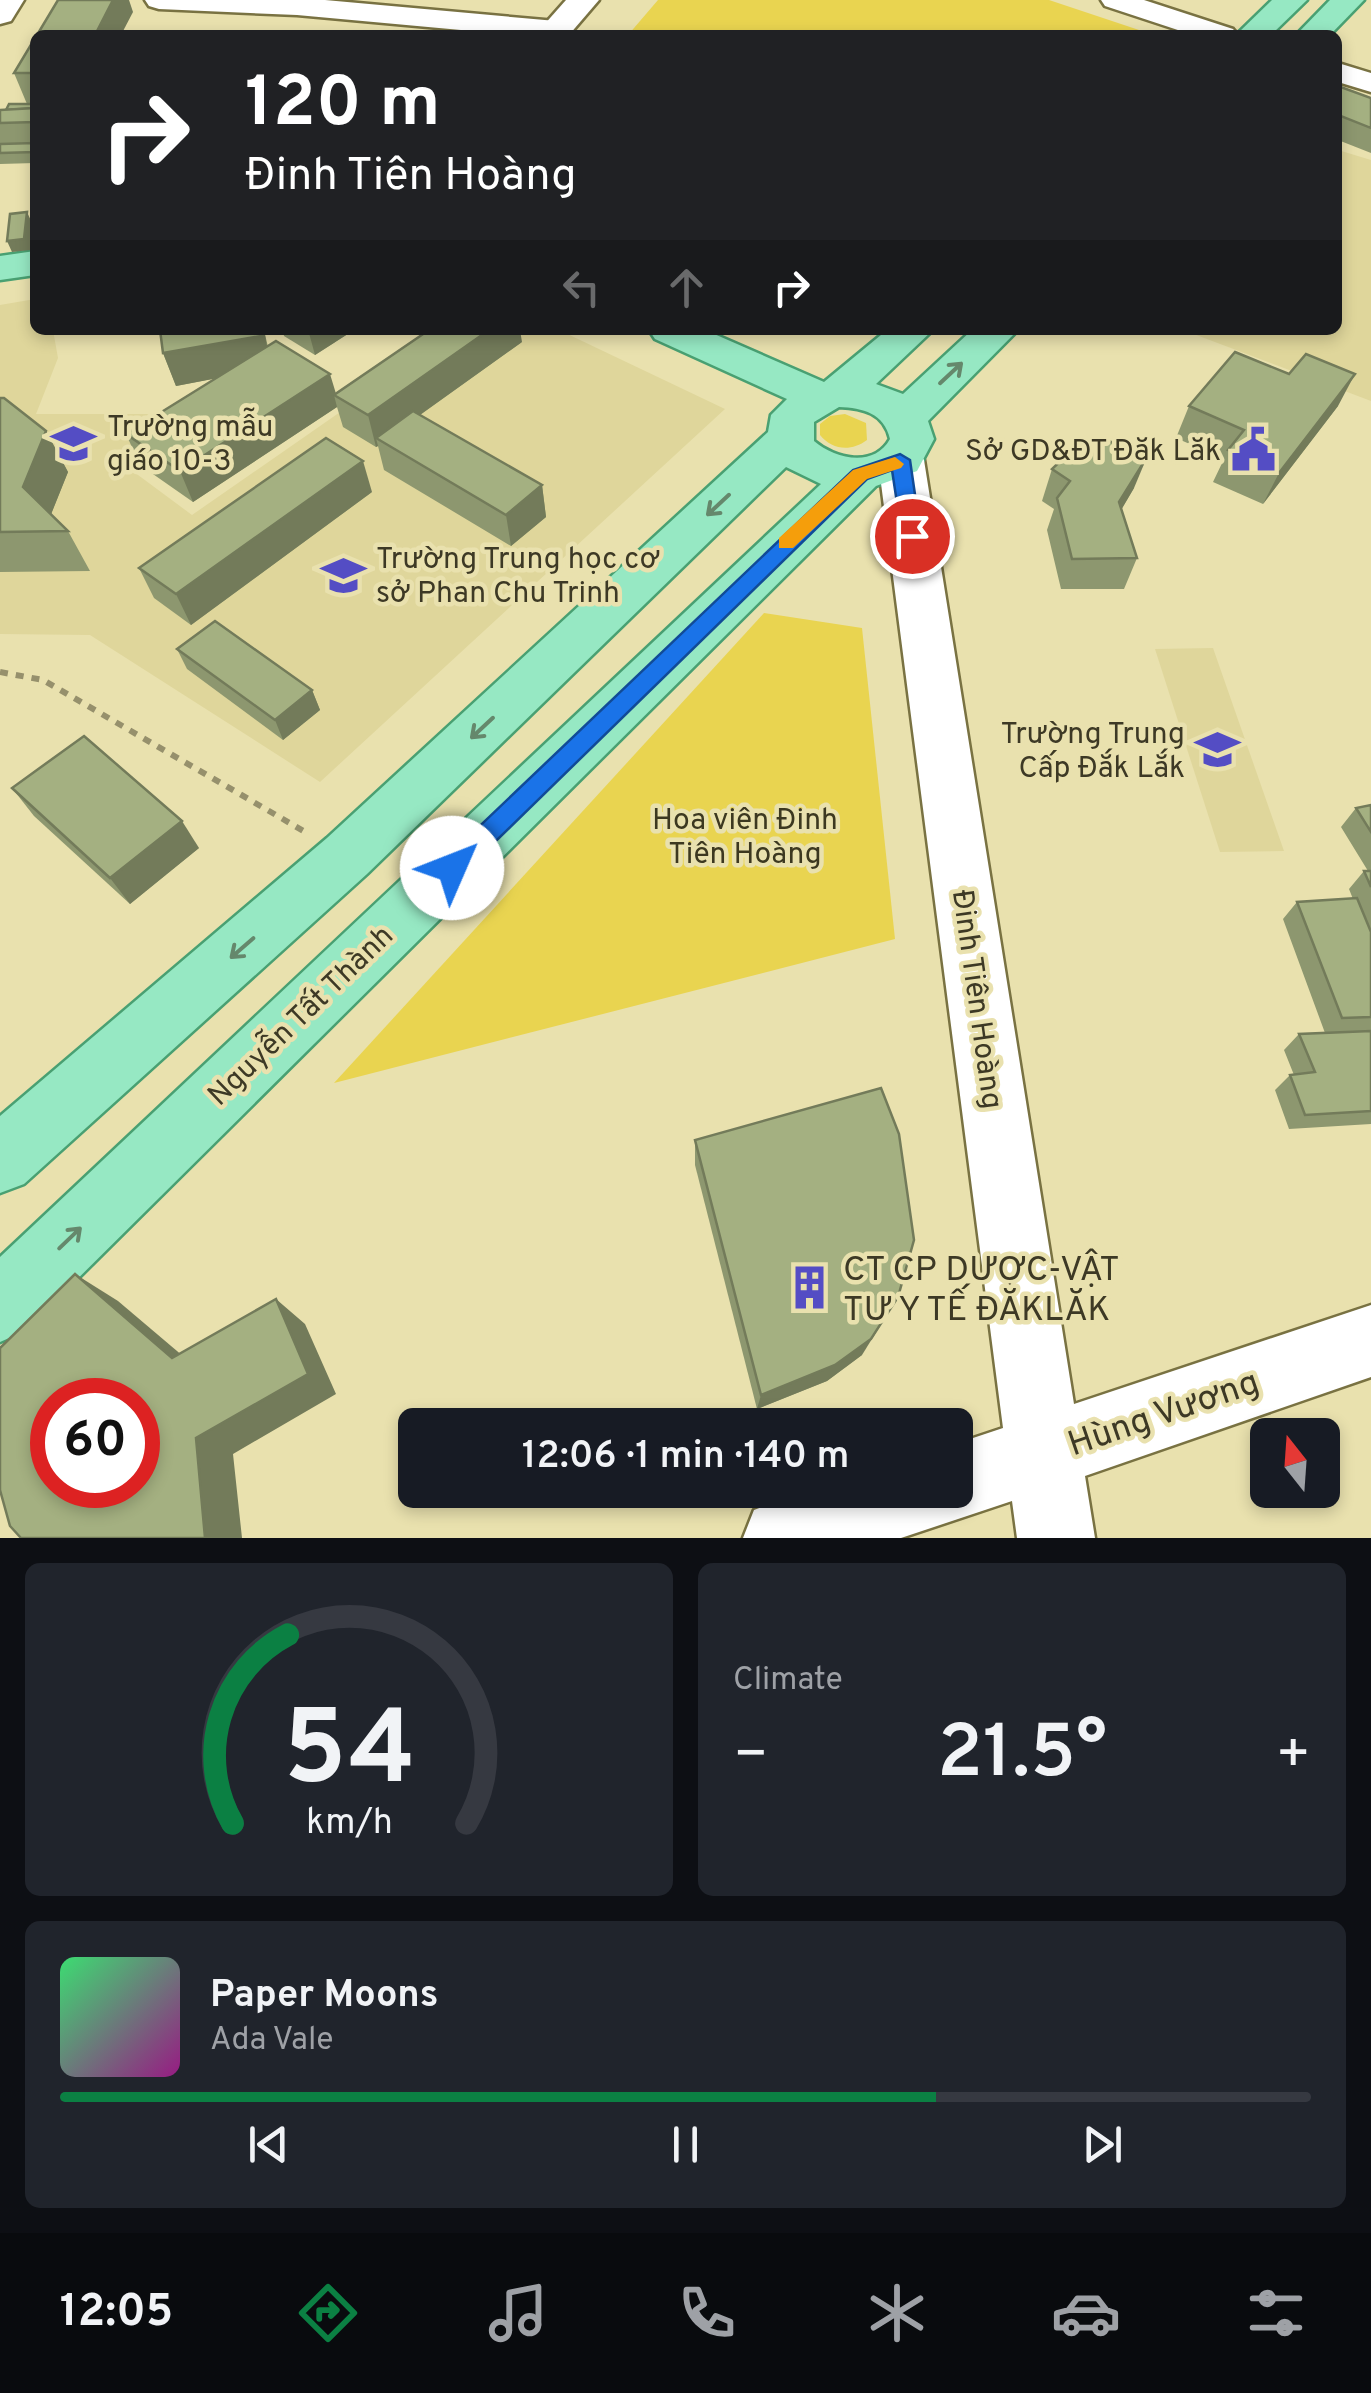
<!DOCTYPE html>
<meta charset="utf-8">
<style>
:root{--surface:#171b24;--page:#20242c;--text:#f1f3f6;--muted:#9ea1a6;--line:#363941;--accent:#0b8043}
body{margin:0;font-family:Overpass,sans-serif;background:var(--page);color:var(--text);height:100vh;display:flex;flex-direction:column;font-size:38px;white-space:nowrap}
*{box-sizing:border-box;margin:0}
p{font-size:32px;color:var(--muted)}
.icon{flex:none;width:55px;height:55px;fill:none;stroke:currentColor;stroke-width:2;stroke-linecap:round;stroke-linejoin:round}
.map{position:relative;height:1538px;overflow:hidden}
.sheet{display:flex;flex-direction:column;gap:25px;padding:25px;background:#0d0f14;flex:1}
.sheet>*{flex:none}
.banner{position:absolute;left:30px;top:30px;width:1312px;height:305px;border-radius:15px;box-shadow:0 5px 15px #0003;background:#202124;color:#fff;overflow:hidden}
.needle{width:65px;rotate:343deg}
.tools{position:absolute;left:1250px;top:1418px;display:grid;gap:20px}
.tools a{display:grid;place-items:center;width:90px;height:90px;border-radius:15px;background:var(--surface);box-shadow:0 5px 15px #0003;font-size:50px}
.speed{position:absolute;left:30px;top:1378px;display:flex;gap:20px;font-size:50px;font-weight:700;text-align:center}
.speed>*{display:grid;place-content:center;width:130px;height:130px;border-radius:50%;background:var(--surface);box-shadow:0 5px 15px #0003;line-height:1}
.speed .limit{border:15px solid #d22;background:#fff;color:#111}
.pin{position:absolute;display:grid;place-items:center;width:85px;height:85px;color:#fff;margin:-42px;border:5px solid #fff;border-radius:50%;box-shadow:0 2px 10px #0007}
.me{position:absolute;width:110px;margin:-55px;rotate:46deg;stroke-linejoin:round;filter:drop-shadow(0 0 8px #0008)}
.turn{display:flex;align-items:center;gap:35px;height:210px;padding:0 50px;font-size:45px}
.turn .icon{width:130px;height:130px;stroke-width:2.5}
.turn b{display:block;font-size:70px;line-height:85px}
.lanes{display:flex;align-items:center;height:95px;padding:0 50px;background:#0003;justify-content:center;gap:50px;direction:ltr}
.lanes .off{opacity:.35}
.big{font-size:75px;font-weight:600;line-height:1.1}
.sheet .tile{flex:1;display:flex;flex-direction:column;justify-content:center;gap:15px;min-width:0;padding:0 35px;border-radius:15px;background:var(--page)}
.sheet .dial{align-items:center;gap:0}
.dial svg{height:260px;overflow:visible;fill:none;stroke:var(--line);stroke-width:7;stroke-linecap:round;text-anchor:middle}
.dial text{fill:var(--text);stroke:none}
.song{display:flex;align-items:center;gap:30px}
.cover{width:120px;height:120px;border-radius:15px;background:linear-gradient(135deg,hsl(140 70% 55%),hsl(310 70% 35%))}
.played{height:10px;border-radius:5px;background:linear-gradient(90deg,var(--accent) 70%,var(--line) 70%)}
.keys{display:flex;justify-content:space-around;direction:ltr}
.heat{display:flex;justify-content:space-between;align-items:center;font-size:55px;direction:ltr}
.sheet .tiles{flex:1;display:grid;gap:25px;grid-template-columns:1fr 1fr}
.tile:last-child{grid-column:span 2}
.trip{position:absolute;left:398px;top:1408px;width:575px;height:100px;border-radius:15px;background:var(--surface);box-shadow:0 5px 15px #0003;font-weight:600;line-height:100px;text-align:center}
.dock{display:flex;height:160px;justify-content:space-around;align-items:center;background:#090b0e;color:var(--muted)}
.dock .icon{width:70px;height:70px}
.dock .active{color:var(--accent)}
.dock b{font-size:45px;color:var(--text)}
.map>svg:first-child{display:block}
.built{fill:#dfd69b}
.green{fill:#e9d450}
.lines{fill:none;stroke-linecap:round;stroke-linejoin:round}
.street-casing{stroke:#797242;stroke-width:5}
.secondary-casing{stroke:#797242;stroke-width:5}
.primary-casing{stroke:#49a072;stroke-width:5}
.path{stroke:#96906c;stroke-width:6;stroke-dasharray:8 8;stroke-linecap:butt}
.street{fill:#fff;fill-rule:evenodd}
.secondary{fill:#fff;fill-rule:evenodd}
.primary{fill:#96e8c3;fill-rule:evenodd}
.wall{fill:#8d976f}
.shaded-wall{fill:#737b5a}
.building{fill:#a4b081;stroke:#737b5a;stroke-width:2.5;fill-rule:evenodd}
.oneway{stroke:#65886c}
.route{fill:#1a73e8;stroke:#114b97;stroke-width:2.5}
.slow{fill:#f59e0b}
.labels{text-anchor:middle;stroke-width:9;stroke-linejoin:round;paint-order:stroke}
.poi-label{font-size:30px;fill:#3d3925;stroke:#e9e1ae;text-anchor:start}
.park-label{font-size:30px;fill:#3c3820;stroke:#e9e1ae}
.street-label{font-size:30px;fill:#3d3925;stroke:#e9e1ae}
.near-poi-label{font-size:35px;fill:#3d3925;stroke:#e9e1ae;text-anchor:start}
.near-street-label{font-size:35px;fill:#3d3925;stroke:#e9e1ae}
</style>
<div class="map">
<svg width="1371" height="1538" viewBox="0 0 1371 1538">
<rect width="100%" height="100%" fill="#e9e1ae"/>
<g class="built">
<path d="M1338,150L1371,160V401L1183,330H1338Z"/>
<path d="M35,299V330H53L58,358L36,414H161L134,472L192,515L458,330H559L725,409L320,782L90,635L0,634V305Z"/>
<path d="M1213,648L1284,851L1220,852L1155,649Z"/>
</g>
<g class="green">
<path d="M658,0H1049L1154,35H628Z"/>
<path d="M845,414L866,423L867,440C851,452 832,450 820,435V424L830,416Z"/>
<path d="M764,613L862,628L895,939L334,1083Z"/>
</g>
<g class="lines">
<defs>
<g id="street">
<path d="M145,0H325L556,21L566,24L571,30L567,35H515L297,15L159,9L149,6Z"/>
<path d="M1101,0H1144L1233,29L1238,35H1193L1105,6Z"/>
<path d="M1338,63L1371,73V92L1338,82Z"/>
</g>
<g id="secondary">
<path d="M0,0H24L11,21L0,24Z"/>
<path d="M566,0H599L569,35H535Z"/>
<path d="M901,445L917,449L924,460L1074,1404L1371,1305V1377L1085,1476L1095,1538H1017L1012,1501L901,1538H743L754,1510L809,1490H955V1444L1003,1428L878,460L885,449Z"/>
</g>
<g id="primary">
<path d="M1272,0H1307L1271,35H1236Z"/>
<path d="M1330,0H1364L1330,35H1296Z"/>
<path d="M35,251V275L0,280V256Z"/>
<path d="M649,330H705L824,382L887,330H933L876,384L903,394L972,330H1018L928,421L934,439L917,471L876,486L25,1331L0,1342V1257L821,484L786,467L367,874L24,1184L0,1193V1116L327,838L768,432L771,415L787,399L655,339ZM839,407C863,408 884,413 890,439C874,468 835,459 814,441V422Z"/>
</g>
</defs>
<use href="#street" class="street-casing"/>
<use href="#secondary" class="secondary-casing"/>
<use href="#primary" class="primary-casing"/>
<path class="path" d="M0,672L43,680L307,833"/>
<use href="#street" class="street"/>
<use href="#secondary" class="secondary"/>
<use href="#primary" class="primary"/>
</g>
<g class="wall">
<path d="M35,38V163L0,164V110L27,104L14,73Z"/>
<path d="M1338,86L1371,98V153L1338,140Z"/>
<path d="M160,330H264L268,347L336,394L522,342L420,415L542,485L546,517L511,546L384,470L378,446L376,447L343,427L337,407L193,502L140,465L126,434L217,378L176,386L163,353Z"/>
<path d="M283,330H354L315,355L284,336Z"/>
<path d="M1289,374L1338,406L1263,504L1213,482L1224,459L1176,438L1189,406Z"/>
<path d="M0,398L46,431L68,472L51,514L68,531L90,571L0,572Z"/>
<path d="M1052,469L1134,488L1121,510L1137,558L1124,589H1061L1047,530L1054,509L1042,501Z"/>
<path d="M372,492L191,625L154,598L139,568Z"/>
<path d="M177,649L312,690L320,710L283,740L187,669Z"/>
<path d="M12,788L199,848L130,904L34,816Z"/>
<path d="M1371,805V1124L1289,1129L1275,1090L1290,1075H1294L1284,1050L1299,1034L1325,1033L1283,919L1297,902L1353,899L1349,889L1364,871H1368L1341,827L1356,808Z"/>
<path d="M695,1140L862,1355L827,1381L757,1409L695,1165Z"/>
</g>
<g class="shaded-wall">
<path d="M113,0H129L133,12L121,35H95Z"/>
<path d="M27,212L32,223L30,250L12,252L7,241Z"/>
<path d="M260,330H264L271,368L176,386L163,353Z"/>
<path d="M313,330H354L315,355L309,333Z"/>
<path d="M489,330H520L522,342L382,442L376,438L378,446L376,447L368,415Z"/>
<path d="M330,374L337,397L334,395L337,407L193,502L180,471Z"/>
<path d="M1355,374L1338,406L1263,504L1279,473Z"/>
<path d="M46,431L68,472L46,527L23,487Z"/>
<path d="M1147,457L1134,488L1107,534L1119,502Z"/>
<path d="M363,461L372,492L191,625L176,594Z"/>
<path d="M542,485L546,517L511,546L506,515Z"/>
<path d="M312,690L320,710L283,740L275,720Z"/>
<path d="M182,821L199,848L130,904L110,878Z"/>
<path d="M75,1274L118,1301L210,1379L172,1358Z"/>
<path d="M898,1297L862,1355L827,1381L757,1409L761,1395Z"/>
<path d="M276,1299L305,1324L336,1394L233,1454L242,1538H205L196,1438Z"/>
</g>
<g class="building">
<path d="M58,0H113L95,35H37Z"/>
<path d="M35,38V73H14Z"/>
<path d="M1338,86L1371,98V128L1338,115Z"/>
<path d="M9,104H35V108L6,110Z"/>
<path d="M35,108V122L0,123V110Z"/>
<path d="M35,143V152L0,153V144Z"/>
<path d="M27,212L24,239L7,241L10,214Z"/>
<path d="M160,330H260L261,336L163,353Z"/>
<path d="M429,330H489L368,415L334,395Z"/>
<path d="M276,341L330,374L180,471L126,434Z"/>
<path d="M1235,352L1289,374L1306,354L1355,374L1279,473L1228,450L1244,430L1189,406Z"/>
<path d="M0,398H4L46,431L23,487L68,531L0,532Z"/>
<path d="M413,411L542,485L506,515L376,438Z"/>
<path d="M326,438L363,461L176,594L139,568Z"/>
<path d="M1104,439L1147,457L1119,502L1137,558L1072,559L1057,498L1070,481L1052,469L1073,449L1091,455Z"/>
<path d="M215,621L312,690L275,720L177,649Z"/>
<path d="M84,736L182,821L110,878L12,788Z"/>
<path d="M1371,805V832L1356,808Z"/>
<path d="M1364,871H1371V887Z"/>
<path d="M1357,898L1371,932V1017L1342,1018L1297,902Z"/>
<path d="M1371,1031V1111L1305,1115L1290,1075L1315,1072L1299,1034Z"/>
<path d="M881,1088L899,1134L914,1240L898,1297L871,1339L835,1365L761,1395L695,1140Z"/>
<path d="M75,1274L172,1358L276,1299L308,1374L196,1438L205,1538H21L10,1526L0,1490V1348ZM52,1400H138V1485H52Z"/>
</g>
<defs><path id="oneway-shaft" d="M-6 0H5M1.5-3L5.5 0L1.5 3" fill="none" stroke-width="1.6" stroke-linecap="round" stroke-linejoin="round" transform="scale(2.5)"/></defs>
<g class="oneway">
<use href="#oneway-shaft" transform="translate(951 373) rotate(-43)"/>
<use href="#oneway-shaft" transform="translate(718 505) rotate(137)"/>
<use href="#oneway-shaft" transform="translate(482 728) rotate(137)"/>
<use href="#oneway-shaft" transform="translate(242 948) rotate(139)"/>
<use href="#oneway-shaft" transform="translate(70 1238) rotate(-44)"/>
</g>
<path class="route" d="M900,454L910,460L921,536L918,541H905L902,536L892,470L867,479L460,876L452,879L443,876L439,868L443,861L853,470Z"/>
<path class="slow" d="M895,457L904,464L901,468L867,479L793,548H779V538L853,470Z"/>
<defs>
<symbol id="school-bare" viewBox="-9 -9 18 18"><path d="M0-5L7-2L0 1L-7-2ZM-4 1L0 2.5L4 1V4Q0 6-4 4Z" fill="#544dc4" stroke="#e9e1ae" stroke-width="2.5" paint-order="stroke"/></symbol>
<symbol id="civic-bare" viewBox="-9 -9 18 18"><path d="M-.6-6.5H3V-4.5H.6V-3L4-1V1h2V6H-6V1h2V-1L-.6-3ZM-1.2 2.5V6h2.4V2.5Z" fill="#544dc4" stroke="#e9e1ae" stroke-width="2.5" paint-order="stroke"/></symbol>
<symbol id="building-bare" viewBox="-9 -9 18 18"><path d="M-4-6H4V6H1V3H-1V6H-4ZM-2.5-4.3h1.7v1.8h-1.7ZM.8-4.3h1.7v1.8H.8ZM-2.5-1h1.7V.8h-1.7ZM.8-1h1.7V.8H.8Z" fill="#544dc4" stroke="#e9e1ae" stroke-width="2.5" paint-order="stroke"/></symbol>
</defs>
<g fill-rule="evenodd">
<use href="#school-bare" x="42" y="412" width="63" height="63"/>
<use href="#civic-bare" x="1222" y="418" width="63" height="63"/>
<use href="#school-bare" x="312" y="544" width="63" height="63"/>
<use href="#school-bare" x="1186" y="718" width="63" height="63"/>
<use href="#building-bare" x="778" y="1256" width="63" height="63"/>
</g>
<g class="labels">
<g class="poi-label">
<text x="107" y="436">Trường mẫu<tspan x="107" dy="34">giáo 10-3</tspan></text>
<text x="1221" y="460" text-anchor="end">Sở GD&amp;ĐT Đăk Lăk</text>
<text x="376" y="568">Trường Trung học cơ<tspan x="376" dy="34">sở Phan Chu Trinh</tspan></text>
<text x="1185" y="743" text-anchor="end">Trường Trung<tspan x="1185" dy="34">Cấp Đắk Lắk</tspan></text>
</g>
<g class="park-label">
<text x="745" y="829">Hoa viên Đinh<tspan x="745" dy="34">Tiên Hoàng</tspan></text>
</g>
<g class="street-label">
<text transform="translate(978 999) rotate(82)" y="10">Đinh Tiên Hoàng</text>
<text transform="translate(300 1015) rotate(-44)" y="10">Nguyễn Tất Thành</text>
</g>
<g class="near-poi-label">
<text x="843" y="1280">CT CP DƯỢC-VẬT<tspan x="843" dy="40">TƯ Y TẾ ĐĂKLĂK</tspan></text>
</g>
<g class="near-street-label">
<text transform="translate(1163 1412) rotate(-19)" y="12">Hùng Vương</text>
</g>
</g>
</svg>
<div class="tools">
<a><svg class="needle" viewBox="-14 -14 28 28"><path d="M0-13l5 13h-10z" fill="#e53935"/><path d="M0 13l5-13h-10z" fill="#9ea1a6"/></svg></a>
</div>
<div class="speed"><div class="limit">60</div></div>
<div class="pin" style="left:912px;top:536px;background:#d93025"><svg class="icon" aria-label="arrive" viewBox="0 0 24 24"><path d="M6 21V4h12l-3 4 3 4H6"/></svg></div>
<svg class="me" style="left:452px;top:868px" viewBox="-20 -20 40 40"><circle r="19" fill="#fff"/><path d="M0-13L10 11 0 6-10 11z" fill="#1a73e8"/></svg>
<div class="trip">12:06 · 1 min · 140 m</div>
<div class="banner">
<div class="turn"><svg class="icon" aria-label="right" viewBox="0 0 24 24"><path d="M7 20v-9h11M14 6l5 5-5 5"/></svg><div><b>120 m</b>Đinh Tiên Hoàng</div></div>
<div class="lanes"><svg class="icon off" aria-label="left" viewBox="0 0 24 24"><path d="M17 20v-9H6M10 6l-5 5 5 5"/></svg><svg class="icon off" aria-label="ahead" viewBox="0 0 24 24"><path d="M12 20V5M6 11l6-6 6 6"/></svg><svg class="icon" aria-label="right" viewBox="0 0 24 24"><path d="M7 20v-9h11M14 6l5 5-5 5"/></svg></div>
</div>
</div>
<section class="sheet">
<div class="tiles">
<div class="tile dial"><svg viewBox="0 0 100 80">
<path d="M14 69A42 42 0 1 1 86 69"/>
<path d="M14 69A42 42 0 0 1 31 11" stroke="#0b8043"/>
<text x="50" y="56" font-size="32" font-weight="700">54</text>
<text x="50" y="72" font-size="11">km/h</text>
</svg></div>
<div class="tile"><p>Climate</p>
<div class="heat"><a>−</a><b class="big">21.5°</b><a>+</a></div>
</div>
<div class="tile">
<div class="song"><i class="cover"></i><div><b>Paper Moons</b><p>Ada Vale</p></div></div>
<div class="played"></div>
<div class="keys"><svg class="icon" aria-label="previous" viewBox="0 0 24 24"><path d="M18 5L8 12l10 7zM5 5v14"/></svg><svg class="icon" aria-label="pause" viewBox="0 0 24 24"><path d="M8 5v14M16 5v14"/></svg><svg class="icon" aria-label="next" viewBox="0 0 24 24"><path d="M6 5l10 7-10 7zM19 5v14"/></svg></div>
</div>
</div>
</section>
<nav class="dock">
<b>12:05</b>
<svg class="icon active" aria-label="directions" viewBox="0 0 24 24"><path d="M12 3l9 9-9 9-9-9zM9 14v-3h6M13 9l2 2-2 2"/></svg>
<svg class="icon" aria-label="music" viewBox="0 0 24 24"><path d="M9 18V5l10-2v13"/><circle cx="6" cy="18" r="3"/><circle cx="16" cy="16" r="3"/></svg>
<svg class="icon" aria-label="phone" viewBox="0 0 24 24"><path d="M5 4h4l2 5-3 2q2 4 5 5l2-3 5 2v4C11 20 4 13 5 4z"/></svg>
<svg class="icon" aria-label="climate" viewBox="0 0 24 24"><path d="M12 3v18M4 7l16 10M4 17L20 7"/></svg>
<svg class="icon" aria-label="car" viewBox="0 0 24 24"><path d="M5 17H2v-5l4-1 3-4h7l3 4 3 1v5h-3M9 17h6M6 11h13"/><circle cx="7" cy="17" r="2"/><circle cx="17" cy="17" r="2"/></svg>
<svg class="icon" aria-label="filters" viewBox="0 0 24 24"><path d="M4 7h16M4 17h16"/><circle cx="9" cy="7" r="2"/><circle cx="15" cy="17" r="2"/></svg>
</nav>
